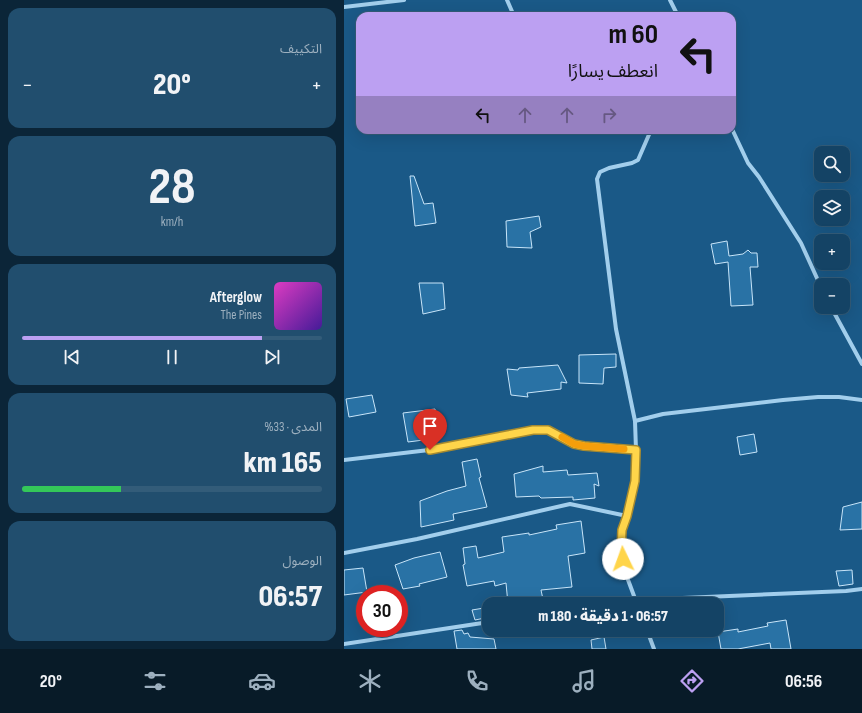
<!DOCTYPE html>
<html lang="ar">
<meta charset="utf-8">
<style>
:root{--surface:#144365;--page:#214e6e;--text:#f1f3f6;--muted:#9db0bf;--line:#335c79;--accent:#bca0f2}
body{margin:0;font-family:"Sofia Sans Condensed","Noto Sans Arabic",sans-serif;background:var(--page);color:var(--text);direction:rtl;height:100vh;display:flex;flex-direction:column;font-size:15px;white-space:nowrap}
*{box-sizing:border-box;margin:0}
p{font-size:13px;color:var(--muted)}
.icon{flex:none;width:22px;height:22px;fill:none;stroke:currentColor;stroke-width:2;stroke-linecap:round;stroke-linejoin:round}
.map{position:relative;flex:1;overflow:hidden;direction:ltr}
.drawer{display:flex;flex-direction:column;gap:8px;padding:8px;background:#0b2538;width:344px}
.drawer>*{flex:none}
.banner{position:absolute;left:12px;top:12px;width:380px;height:122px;border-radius:12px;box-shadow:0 4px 16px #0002,0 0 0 1px var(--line);direction:rtl;background:#bca0f2;color:#111;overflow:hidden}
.tools{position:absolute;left:470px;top:146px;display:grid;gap:8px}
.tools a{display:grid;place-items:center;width:36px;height:36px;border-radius:8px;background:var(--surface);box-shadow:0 4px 16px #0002,0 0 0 1px var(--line);font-size:20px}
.speed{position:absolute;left:12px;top:585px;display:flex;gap:8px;font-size:20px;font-weight:700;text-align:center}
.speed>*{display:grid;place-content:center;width:52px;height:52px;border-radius:50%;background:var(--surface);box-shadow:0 4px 16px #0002,0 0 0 1px var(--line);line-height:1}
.speed .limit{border:6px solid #d22;background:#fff;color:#111}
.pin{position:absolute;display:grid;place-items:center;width:34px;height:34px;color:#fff;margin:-41px -17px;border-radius:50% 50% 50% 0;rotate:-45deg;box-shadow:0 0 4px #0007}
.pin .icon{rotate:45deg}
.me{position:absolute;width:44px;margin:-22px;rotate:357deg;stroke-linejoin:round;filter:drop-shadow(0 0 3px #0008)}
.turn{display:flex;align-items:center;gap:14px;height:84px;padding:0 12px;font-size:18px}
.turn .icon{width:52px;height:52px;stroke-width:2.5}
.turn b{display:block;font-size:28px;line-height:34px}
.lanes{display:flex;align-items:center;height:38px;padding:0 12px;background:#0003;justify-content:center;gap:20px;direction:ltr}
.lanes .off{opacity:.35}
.big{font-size:30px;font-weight:800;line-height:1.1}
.drawer .widget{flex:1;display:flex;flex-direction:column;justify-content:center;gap:6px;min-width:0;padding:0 14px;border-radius:12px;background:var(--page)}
.drawer .dial{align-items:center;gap:0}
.dial b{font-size:52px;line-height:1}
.song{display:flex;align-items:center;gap:12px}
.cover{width:48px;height:48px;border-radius:6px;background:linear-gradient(135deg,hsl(310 70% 55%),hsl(260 70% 35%))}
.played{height:4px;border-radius:2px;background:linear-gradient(90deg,var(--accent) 80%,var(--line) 80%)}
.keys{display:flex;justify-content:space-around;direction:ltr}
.heat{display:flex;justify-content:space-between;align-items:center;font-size:22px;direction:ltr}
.charge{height:6px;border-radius:3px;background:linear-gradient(90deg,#34c759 33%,var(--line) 0)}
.trip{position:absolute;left:138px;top:597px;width:242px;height:40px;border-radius:12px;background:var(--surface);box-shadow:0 4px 16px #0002,0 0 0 1px var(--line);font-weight:800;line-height:40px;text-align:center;direction:rtl}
.tab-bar{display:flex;height:64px;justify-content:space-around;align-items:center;background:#081b28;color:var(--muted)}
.tab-bar .icon{width:28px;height:28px}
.tab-bar .on{color:var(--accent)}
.tab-bar b{font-size:18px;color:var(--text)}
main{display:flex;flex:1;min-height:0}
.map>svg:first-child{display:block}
.building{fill:#2972a5;stroke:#c8e5f9}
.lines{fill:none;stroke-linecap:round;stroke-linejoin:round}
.street{stroke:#a2ceec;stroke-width:4}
.route-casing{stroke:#a68a30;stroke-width:10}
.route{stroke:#ffd54a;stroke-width:7}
.slow{stroke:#f59e0b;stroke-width:7}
</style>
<main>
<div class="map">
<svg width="518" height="649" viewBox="0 0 518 649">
<rect width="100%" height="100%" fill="#1a5987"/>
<g class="building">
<path d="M66,176H70L80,204L89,203L92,223L71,226Z"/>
<path d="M195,216L197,227L186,232L188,248L163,247L162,221Z"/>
<path d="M383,241L385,256L399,254L404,250L407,253H413L414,267H406L409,305L387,306L384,262L371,264L367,244Z"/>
<path d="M75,283H99L101,309L79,314Z"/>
<path d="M272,354V367L260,368L259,384L235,383V355Z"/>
<path d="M214,365L223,383L217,382V389L183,393L184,397L167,395L163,369L174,370L175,368Z"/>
<path d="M28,395L32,412L5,417L2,399Z"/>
<path d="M91,409L95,438L64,442L59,413Z"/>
<path d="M410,434L413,452L396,455L393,437Z"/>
<path d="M133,459L137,477L135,478L143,507L109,514L110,520L77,527L76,501L103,491L122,486L118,462Z"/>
<path d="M199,466V472L223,470L224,475L253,473L255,486L250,484L251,498L229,500V497L197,498L195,496L172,497L170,474Z"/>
<path d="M518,502V529L496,530L499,507Z"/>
<path d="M237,521L241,553L224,556L228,587L197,590L200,604H164L162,583L151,586L150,581L123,586L119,565L121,564L119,548L132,546L134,558L160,552L158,537L185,533V535L213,529L212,525Z"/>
<path d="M96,552L103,577L75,584L76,586L59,589L51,565L70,558Z"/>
<path d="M19,568L23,592L0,595V570Z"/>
<path d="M508,570L509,584L495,586L492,571Z"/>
<path d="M140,608L141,618L131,620L128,610Z"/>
<path d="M442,620L447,649H427L426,643L394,649H377L374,632L394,629V632L424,626L423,623Z"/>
<path d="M118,630L120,634L124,633L126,637L150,639L152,649H113L110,631Z"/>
<path d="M260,637L262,649H248L247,640Z"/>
</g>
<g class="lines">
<g class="street">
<path d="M163,0L170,16"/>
<path d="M326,0L334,16"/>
<path d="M0,7L60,0"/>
<path d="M388,129L404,163L415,177L457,243L477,287"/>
<path d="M487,307L518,364"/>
<path d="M291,421L272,329L253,179L256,172L265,168L288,163L294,160L307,130"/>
<path d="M0,460L85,450L189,430H204L230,444L240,447L292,450"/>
<path d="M0,553L73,539L226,504L283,516"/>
<path d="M268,604L292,600L502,591L518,589"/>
<path d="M293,604L280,569L277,550L278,531L283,516L291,481L292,450L291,421L319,414L439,400L474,397H495L518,400"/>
<path d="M303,630L310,649"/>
<path d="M0,644L145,622"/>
</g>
</g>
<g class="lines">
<defs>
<path id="route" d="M86,450L189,430H204L230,444L240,446L292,450L291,481L283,516L278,530L277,550L279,559"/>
</defs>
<use href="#route" class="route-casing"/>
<use href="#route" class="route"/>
<path class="slow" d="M218,437L230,444L240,446L280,449"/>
</g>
</svg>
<div class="tools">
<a><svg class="icon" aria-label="search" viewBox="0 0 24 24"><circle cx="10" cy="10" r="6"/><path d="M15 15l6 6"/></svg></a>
<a><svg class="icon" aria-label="layers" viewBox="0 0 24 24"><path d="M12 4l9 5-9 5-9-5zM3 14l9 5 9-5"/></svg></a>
<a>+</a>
<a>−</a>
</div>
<div class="speed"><div class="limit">30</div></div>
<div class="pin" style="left:86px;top:450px;background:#d93025"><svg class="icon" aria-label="arrive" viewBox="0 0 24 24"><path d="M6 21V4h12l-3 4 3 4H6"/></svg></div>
<svg class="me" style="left:279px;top:559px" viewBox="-20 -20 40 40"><circle r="19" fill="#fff"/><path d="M0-13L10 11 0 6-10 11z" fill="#ffd54a"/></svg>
<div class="trip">06:57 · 1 دقيقة · 180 m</div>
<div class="banner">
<div class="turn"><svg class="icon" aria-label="left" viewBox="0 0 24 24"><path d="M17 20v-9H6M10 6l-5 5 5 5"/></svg><div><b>60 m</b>انعطف يسارًا</div></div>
<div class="lanes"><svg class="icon" aria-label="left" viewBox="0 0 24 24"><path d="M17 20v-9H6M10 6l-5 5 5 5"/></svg><svg class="icon off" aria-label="ahead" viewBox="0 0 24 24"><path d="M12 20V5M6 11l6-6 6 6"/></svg><svg class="icon off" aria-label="ahead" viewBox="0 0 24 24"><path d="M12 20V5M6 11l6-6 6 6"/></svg><svg class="icon off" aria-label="right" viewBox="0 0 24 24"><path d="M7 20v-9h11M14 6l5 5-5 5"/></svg></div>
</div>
</div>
<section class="drawer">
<div class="widget"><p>التكييف</p>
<div class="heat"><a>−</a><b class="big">20°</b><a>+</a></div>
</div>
<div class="widget dial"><b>28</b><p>km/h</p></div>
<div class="widget">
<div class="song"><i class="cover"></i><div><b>Afterglow</b><p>The Pines</p></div></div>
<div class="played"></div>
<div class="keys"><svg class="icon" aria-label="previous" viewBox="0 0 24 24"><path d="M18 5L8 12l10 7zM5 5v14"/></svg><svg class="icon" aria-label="pause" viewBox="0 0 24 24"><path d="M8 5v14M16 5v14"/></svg><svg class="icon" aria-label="next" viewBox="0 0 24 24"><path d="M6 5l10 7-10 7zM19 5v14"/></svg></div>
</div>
<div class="widget"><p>المدى · 33%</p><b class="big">165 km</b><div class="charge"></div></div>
<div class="widget"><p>الوصول</p><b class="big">06:57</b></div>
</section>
</main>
<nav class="tab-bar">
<b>06:56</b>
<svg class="icon on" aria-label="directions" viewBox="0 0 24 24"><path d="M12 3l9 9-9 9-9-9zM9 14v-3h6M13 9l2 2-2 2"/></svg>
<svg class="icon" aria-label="music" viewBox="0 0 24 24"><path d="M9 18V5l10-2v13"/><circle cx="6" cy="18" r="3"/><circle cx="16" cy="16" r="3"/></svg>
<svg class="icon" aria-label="phone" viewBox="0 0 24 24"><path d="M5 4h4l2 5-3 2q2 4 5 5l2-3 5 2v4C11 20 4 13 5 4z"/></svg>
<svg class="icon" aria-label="climate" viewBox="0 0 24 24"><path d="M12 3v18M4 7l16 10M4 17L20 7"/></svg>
<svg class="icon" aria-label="car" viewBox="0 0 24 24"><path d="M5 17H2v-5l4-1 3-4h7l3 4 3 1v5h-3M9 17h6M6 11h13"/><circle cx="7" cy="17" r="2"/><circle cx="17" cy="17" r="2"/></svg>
<svg class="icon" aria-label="filters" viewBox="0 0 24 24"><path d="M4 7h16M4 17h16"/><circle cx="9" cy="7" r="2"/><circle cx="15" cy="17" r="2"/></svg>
<b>20°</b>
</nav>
